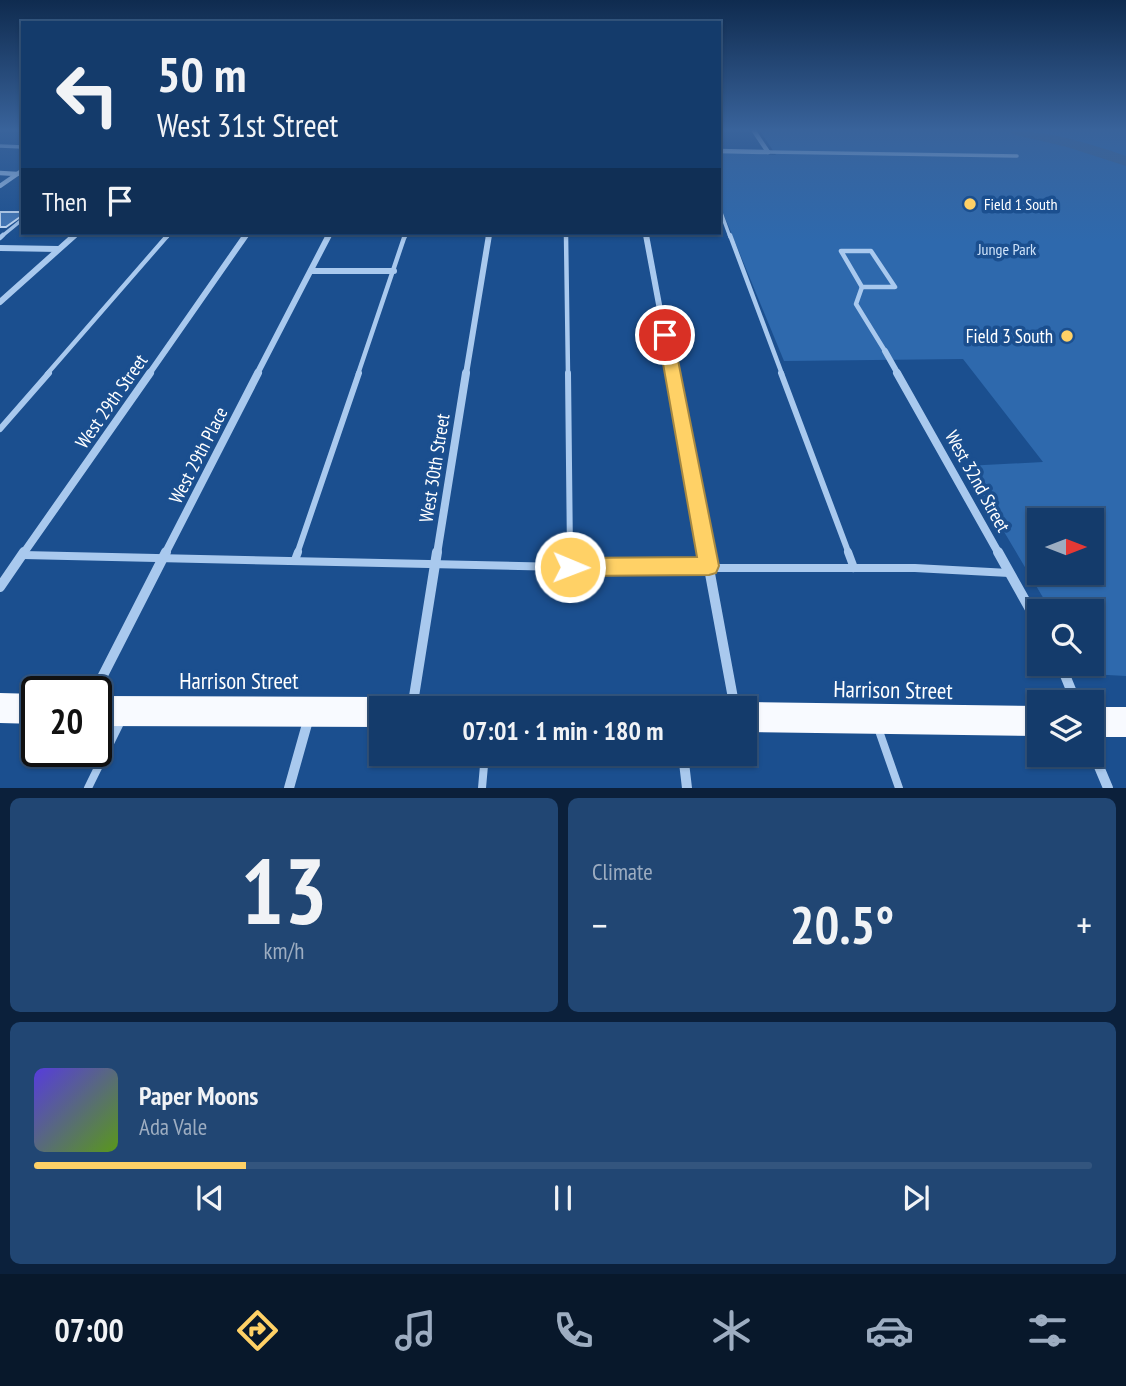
<!DOCTYPE html>
<meta charset="utf-8">
<style>
:root{--surface:#143b6b;--page:#214673;--text:#f1f3f6;--muted:#9dadc1;--line:#33557e;--accent:#ffd166}
body{margin:0;font-family:"PT Sans Narrow",sans-serif;background:var(--page);color:var(--text);height:100vh;display:flex;flex-direction:column;font-size:26px;white-space:nowrap}
*{box-sizing:border-box;margin:0}
p{font-size:23px;color:var(--muted)}
.icon{flex:none;width:38px;height:38px;fill:none;stroke:currentColor;stroke-width:2;stroke-linecap:round;stroke-linejoin:round}
.map{position:relative;height:788px;overflow:hidden}
.panel{display:flex;flex-direction:column;gap:10px;padding:10px;background:#0b203b;flex:1}
.panel>*{flex:none}
.banner{position:absolute;left:21px;top:21px;width:700px;height:214px;border-radius:0px;box-shadow:0 2px 5px #0004,0 0 0 2px var(--line);background:#143b6b;color:var(--text);overflow:hidden}
.needle{width:46px;rotate:90deg}
.buttons{position:absolute;left:1027px;top:508px;display:grid;gap:14px}
.buttons a{display:grid;place-items:center;width:77px;height:77px;border-radius:0px;background:var(--surface);box-shadow:0 2px 5px #0004,0 0 0 2px var(--line);font-size:35px}
.speed{position:absolute;left:21px;top:676px;display:flex;gap:14px;font-size:35px;font-weight:700;text-align:center}
.speed>*{display:grid;place-content:center;width:91px;height:91px;border-radius:50%;background:var(--surface);box-shadow:0 2px 5px #0004,0 0 0 2px var(--line);line-height:1}
.speed .limit{border:4px solid #111;border-radius:10px;background:#fff;color:#111}
.pin{position:absolute;display:grid;place-items:center;width:60px;height:60px;color:#fff;margin:-30px;border:4px solid #fff;border-radius:50%;box-shadow:0 2px 7px #0007}
.me{position:absolute;width:77px;margin:-38px;rotate:91deg;stroke-linejoin:round;filter:drop-shadow(0 0 5px #0008)}
.turn{display:flex;align-items:center;gap:24px;height:147px;padding:0 21px;font-size:32px}
.turn .icon{width:91px;height:91px;stroke-width:2.5}
.turn b{display:block;font-size:49px;line-height:60px}
.then{display:flex;align-items:center;height:66px;padding:0 21px;background:#0003;gap:14px;font-size:26px}
.big{font-size:52px;font-weight:700;line-height:1.1}
.panel .tile{flex:1;display:flex;flex-direction:column;justify-content:center;gap:10px;min-width:0;padding:0 24px;border-radius:10px;background:var(--page)}
.panel .dial{align-items:center;gap:0}
.dial b{font-size:91px;line-height:1}
.song{display:flex;align-items:center;gap:21px}
.cover{width:84px;height:84px;border-radius:10px;background:linear-gradient(135deg,hsl(250 70% 55%),hsl(90 70% 35%))}
.played{height:7px;border-radius:4px;background:linear-gradient(90deg,var(--accent) 20%,var(--line) 20%)}
.keys{display:flex;justify-content:space-around;direction:ltr}
.heat{display:flex;justify-content:space-between;align-items:center;font-size:38px;direction:ltr}
.panel .tiles{flex:1;display:grid;gap:10px;grid-template-columns:1fr 1fr}
.tile:last-child{grid-column:span 2}
.trip{position:absolute;left:369px;top:696px;width:388px;height:70px;border-radius:0px;background:var(--surface);box-shadow:0 2px 5px #0004,0 0 0 2px var(--line);font-weight:700;line-height:70px;text-align:center}
.dock{display:flex;height:112px;justify-content:space-around;align-items:center;background:#08182b;color:var(--muted)}
.dock .icon{width:49px;height:49px}
.dock .selected{color:var(--accent)}
.dock b{font-size:32px;color:var(--text)}
.map>svg:first-child{display:block}
.green{fill:#2e69ad;fill-rule:evenodd}
.lines{fill:none;stroke-linecap:round;stroke-linejoin:round}
.river{fill:#3c6290;fill-rule:evenodd}
.building{fill:#4478b7;stroke:#cfe3fa;stroke-width:2}
.service-far3{stroke:#a9c9ee;stroke-width:3.5}
.service-far2{stroke:#a9c9ee;stroke-width:4.5}
.service-far1{stroke:#a9c9ee;stroke-width:6}
.service{stroke:#a9c9ee;stroke-width:8}
.minor-far3{stroke:#a9c9ee;stroke-width:4.5}
.minor-far2{stroke:#a9c9ee;stroke-width:6}
.minor-far1{stroke:#a9c9ee;stroke-width:8}
.minor{stroke:#a9c9ee;stroke-width:10}
.trunk{fill:#f8faff;fill-rule:evenodd}
.route{fill:#ffd166;stroke:#a68842;stroke-width:2}
.poi-dot{fill:#ffd166;stroke:#1b4f8f;stroke-width:2.5}
.labels{text-anchor:middle;stroke-width:7;stroke-linejoin:round;paint-order:stroke}
.far-poi-label{font-size:16px;fill:#fff;stroke:#1b4f8f;text-anchor:start}
.far-park-label{font-size:16px;fill:#cfe3fa;stroke:#1b4f8f}
.poi-label{font-size:19px;fill:#fff;stroke:#1b4f8f;text-anchor:end}
.street-label{font-size:19px;fill:#fff;stroke:#1b4f8f}
.near-street-label{font-size:23px;fill:#fff;stroke:#1b4f8f}
</style>
<div class="map">
<svg width="1126" height="788" viewBox="0 0 1126 788">
<rect width="100%" height="100%" fill="#1b4f8f"/>
<path class="green" d="M760,131H1126V676L1089,674L1083,663H1092V611H1051L965,466L1043,462L963,359L784,361L719,203V152L776,155ZM1040,520H1092V572H1040Z"/>
<g class="lines">
<path class="river" d="M1010,131C1051,131 1087,143 1126,156V166L1067,147L1012,134Z"/>
</g>
<path class="building" d="M0,212H23V215L6,227H0Z"/>
<g class="lines">
<g class="service-far3">
<path d="M0,146L23,147"/>
<path d="M768,152L1017,156"/>
<path d="M719,207L730,237"/>
<path d="M566,233V237"/>
<path d="M1,237L23,219"/>
<path d="M167,237L170,233"/>
<path d="M405,237L406,233"/>
</g>
<g class="service-far2">
<path d="M566,235L568,374"/>
<path d="M730,235L782,374"/>
<path d="M0,238L3,235"/>
<path d="M841,251H871L895,287H862Z"/>
<path d="M862,287L856,304L885,351"/>
<path d="M47,374L168,235"/>
<path d="M358,374L405,235"/>
</g>
<g class="service-far1">
<path d="M568,373L570,554"/>
<path d="M781,373L849,554"/>
<path d="M0,429L49,373"/>
<path d="M297,554L359,373"/>
</g>
<g class="service">
<path d="M570,552V567"/>
<path d="M848,552L854,568"/>
<path d="M23,555L606,568H915L1009,573"/>
<path d="M295,560L298,552"/>
<path d="M878,728L899,788"/>
<path d="M88,788L121,721"/>
<path d="M482,788L485,754"/>
</g>
<g class="minor-far3">
<path d="M754,131L768,152"/>
<path d="M719,151L768,152"/>
<path d="M0,173L17,174"/>
<path d="M0,186L23,170"/>
<path d="M646,233L647,237"/>
<path d="M73,237L77,233"/>
<path d="M245,237L248,233"/>
<path d="M328,237L330,233"/>
<path d="M488,237L489,233"/>
</g>
<g class="minor-far2">
<path d="M646,235L672,374"/>
<path d="M0,248L58,249"/>
<path d="M311,271H394"/>
<path d="M0,302L75,235"/>
<path d="M885,351L898,374"/>
<path d="M149,374L246,235"/>
<path d="M257,374L329,235"/>
<path d="M466,374L489,235"/>
</g>
<g class="minor-far1">
<path d="M672,373L706,554"/>
<path d="M897,373L999,554"/>
<path d="M23,554L150,373"/>
<path d="M165,554L258,373"/>
<path d="M437,554L466,373"/>
</g>
<g class="minor">
<path d="M706,552L735,709"/>
<path d="M998,552L1040,627"/>
<path d="M0,587L24,552"/>
<path d="M1060,663L1076,702"/>
<path d="M95,691L166,552"/>
<path d="M412,709L437,552"/>
<path d="M1092,750L1108,788"/>
<path d="M683,754L687,788"/>
<path d="M289,788L309,717"/>
</g>
<g class="trunk">
<path d="M0,693L37,694V724L0,723Z"/>
<path d="M96,696L382,697L392,702L395,709H382V727L96,726Z"/>
<path d="M746,702L1040,706V736L746,732V709H735Z"/>
<rect x="1092" y="707" width="34" height="30"/>
</g>
</g>
<linearGradient id="sky" x2="0" y2="1"><stop stop-color="#0f2b4f"/><stop offset="0.54" stop-color="#39639b"/><stop offset="1" stop-color="#39639b" stop-opacity="0"/></linearGradient>
<rect width="1126" height="241" fill="url(#sky)"/>
<path class="route" d="M665,331L673,335L719,566L716,573L709,575L570,576L563,574L560,567L563,561L570,558L697,557L658,335Z"/>
<g class="poi-dot">
<circle cx="970" cy="204" r="7"/>
<circle cx="1067" cy="336" r="7"/>
</g>
<g class="labels">
<g class="far-poi-label">
<text x="984" y="210">Field 1 South</text>
</g>
<g class="far-park-label">
<text x="1007" y="255">Junge Park</text>
</g>
<g class="poi-label">
<text x="1053" y="343">Field 3 South</text>
</g>
<g class="street-label">
<text transform="translate(111 401) rotate(-55)" y="7">West 29th Street</text>
<text transform="translate(198 455) rotate(-63)" y="7">West 29th Place</text>
<text transform="translate(434 468) rotate(-81)" y="7">West 30th Street</text>
<text transform="translate(978 481) rotate(61)" y="7">West 32nd Street</text>
</g>
<g class="near-street-label">
<text x="239" y="689">Harrison Street</text>
<text transform="translate(893 690) rotate(1)" y="8">Harrison Street</text>
</g>
</g>
</svg>
<div class="buttons">
<a><svg class="needle" viewBox="-14 -14 28 28"><path d="M0-13l5 13h-10z" fill="#e53935"/><path d="M0 13l5-13h-10z" fill="#9dadc1"/></svg></a>
<a><svg class="icon" aria-label="search" viewBox="0 0 24 24"><circle cx="10" cy="10" r="6"/><path d="M15 15l6 6"/></svg></a>
<a><svg class="icon" aria-label="layers" viewBox="0 0 24 24"><path d="M12 4l9 5-9 5-9-5zM3 14l9 5 9-5"/></svg></a>
</div>
<div class="speed"><div class="limit">20</div></div>
<div class="pin" style="left:665px;top:335px;background:#d93025"><svg class="icon" aria-label="arrive" viewBox="0 0 24 24"><path d="M6 21V4h12l-3 4 3 4H6"/></svg></div>
<svg class="me" style="left:570px;top:567px" viewBox="-20 -20 40 40"><circle r="17" fill="#ffd166" stroke="#fff" stroke-width="3"/><path d="M0-11L8 9 0 5-8 9z" fill="#fff"/></svg>
<div class="trip">07:01 · 1 min · 180 m</div>
<div class="banner">
<div class="turn"><svg class="icon" aria-label="left" viewBox="0 0 24 24"><path d="M17 20v-9H6M10 6l-5 5 5 5"/></svg><div><b>50 m</b>West 31st Street</div></div>
<div class="then">Then<svg class="icon" aria-label="arrive" viewBox="0 0 24 24"><path d="M6 21V4h12l-3 4 3 4H6"/></svg></div>
</div>
</div>
<section class="panel">
<div class="tiles">
<div class="tile dial"><b>13</b><p>km/h</p></div>
<div class="tile"><p>Climate</p>
<div class="heat"><a>−</a><b class="big">20.5°</b><a>+</a></div>
</div>
<div class="tile">
<div class="song"><i class="cover"></i><div><b>Paper Moons</b><p>Ada Vale</p></div></div>
<div class="played"></div>
<div class="keys"><svg class="icon" aria-label="previous" viewBox="0 0 24 24"><path d="M18 5L8 12l10 7zM5 5v14"/></svg><svg class="icon" aria-label="pause" viewBox="0 0 24 24"><path d="M8 5v14M16 5v14"/></svg><svg class="icon" aria-label="next" viewBox="0 0 24 24"><path d="M6 5l10 7-10 7zM19 5v14"/></svg></div>
</div>
</div>
</section>
<nav class="dock">
<b>07:00</b>
<svg class="icon selected" aria-label="directions" viewBox="0 0 24 24"><path d="M12 3l9 9-9 9-9-9zM9 14v-3h6M13 9l2 2-2 2"/></svg>
<svg class="icon" aria-label="music" viewBox="0 0 24 24"><path d="M9 18V5l10-2v13"/><circle cx="6" cy="18" r="3"/><circle cx="16" cy="16" r="3"/></svg>
<svg class="icon" aria-label="phone" viewBox="0 0 24 24"><path d="M5 4h4l2 5-3 2q2 4 5 5l2-3 5 2v4C11 20 4 13 5 4z"/></svg>
<svg class="icon" aria-label="climate" viewBox="0 0 24 24"><path d="M12 3v18M4 7l16 10M4 17L20 7"/></svg>
<svg class="icon" aria-label="car" viewBox="0 0 24 24"><path d="M5 17H2v-5l4-1 3-4h7l3 4 3 1v5h-3M9 17h6M6 11h13"/><circle cx="7" cy="17" r="2"/><circle cx="17" cy="17" r="2"/></svg>
<svg class="icon" aria-label="filters" viewBox="0 0 24 24"><path d="M4 7h16M4 17h16"/><circle cx="9" cy="7" r="2"/><circle cx="15" cy="17" r="2"/></svg>
</nav>
